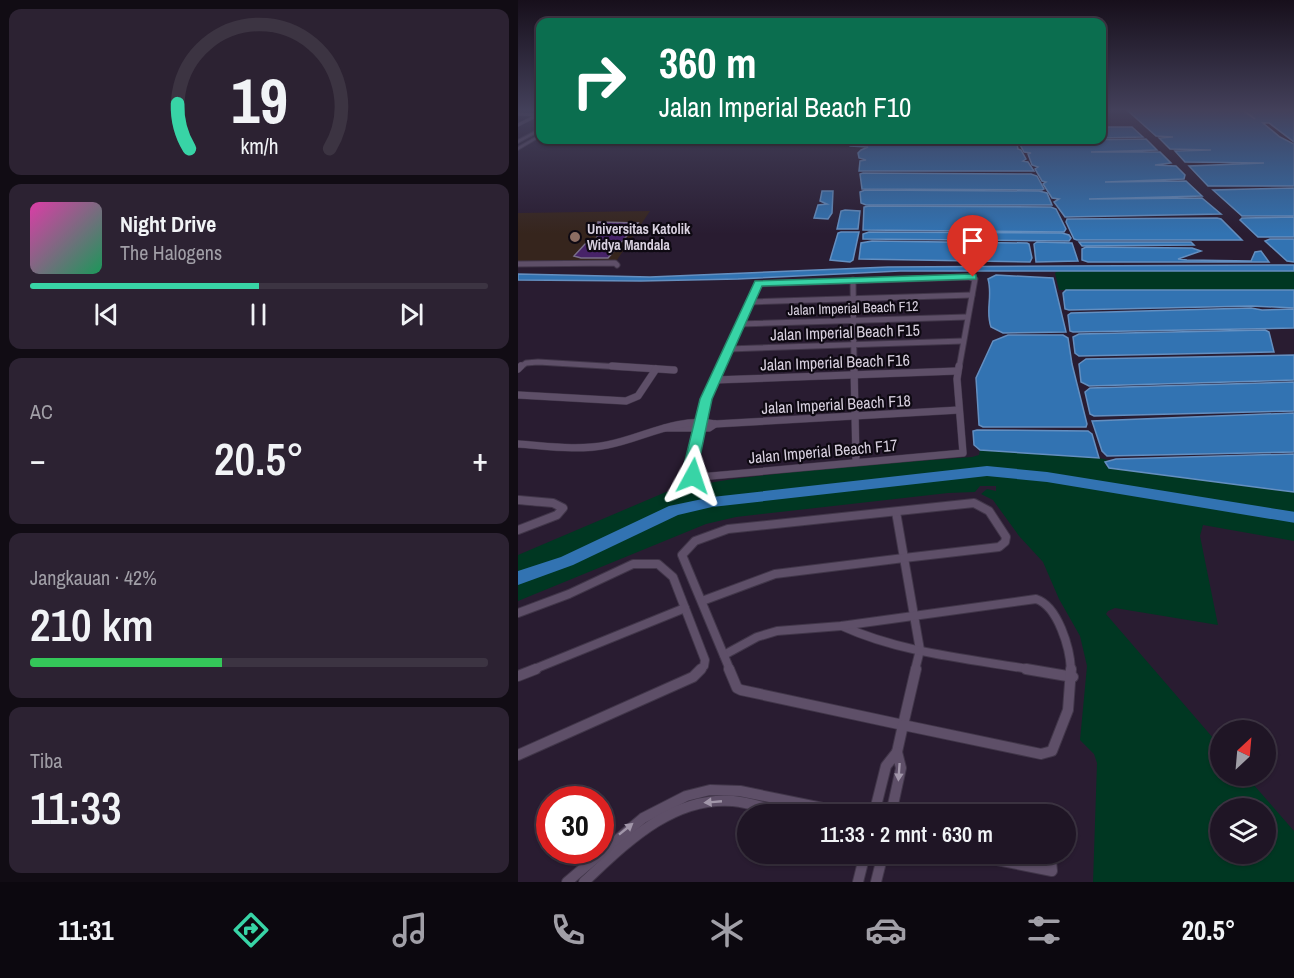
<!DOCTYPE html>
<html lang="id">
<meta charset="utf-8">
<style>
:root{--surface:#1f1525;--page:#2c2232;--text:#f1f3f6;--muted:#a19fa7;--line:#3c3442;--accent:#38d4a6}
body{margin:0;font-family:"Archivo Narrow",sans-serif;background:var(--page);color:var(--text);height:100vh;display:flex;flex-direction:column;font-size:22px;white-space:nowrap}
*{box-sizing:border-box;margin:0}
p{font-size:20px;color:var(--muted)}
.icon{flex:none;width:33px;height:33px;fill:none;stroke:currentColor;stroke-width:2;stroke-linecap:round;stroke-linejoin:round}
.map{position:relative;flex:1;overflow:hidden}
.details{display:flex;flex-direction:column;gap:9px;padding:9px;background:#110c14;width:518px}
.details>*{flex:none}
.top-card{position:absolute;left:18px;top:18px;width:570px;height:126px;border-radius:12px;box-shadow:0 2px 4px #0004,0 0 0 2px var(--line);background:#0b6e4f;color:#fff;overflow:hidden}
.needle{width:39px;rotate:26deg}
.tools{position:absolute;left:692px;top:720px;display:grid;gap:12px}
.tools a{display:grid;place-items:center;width:66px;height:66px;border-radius:50%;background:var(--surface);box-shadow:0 2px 4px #0004,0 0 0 2px var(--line);font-size:30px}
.speed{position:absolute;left:18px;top:786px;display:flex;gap:12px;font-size:30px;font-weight:700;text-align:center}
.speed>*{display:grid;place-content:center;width:78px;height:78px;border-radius:50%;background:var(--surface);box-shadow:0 2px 4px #0004,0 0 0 2px var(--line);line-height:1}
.speed .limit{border:9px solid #d22;background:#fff;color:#111}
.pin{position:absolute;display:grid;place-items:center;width:51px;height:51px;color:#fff;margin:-62px -26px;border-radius:50% 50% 50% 0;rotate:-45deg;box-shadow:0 0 6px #0007}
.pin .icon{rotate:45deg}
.me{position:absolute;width:66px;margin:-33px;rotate:5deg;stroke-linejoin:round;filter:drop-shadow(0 0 4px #0008)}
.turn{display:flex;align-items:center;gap:21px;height:126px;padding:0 24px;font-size:27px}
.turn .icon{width:78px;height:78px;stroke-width:2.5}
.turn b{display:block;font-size:42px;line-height:51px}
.big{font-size:45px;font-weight:600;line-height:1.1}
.details .tile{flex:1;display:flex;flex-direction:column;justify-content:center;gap:9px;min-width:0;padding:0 21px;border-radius:12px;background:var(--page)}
.details .dial{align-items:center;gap:0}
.dial svg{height:156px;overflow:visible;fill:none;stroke:var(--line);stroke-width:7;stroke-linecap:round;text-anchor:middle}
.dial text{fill:var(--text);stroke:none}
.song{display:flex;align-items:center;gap:18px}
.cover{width:72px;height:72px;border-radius:9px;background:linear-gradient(135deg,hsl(320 70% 55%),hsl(150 70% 35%))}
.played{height:6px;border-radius:3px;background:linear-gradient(90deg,var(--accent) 50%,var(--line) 50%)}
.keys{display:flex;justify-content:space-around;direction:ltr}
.heat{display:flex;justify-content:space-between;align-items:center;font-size:33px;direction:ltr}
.charge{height:9px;border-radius:4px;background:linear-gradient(90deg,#34c759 42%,var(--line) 0)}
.trip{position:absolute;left:219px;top:804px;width:339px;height:60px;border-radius:30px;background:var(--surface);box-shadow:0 2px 4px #0004,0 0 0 2px var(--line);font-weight:600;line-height:60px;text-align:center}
.menu{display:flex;height:96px;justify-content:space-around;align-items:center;background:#0c080f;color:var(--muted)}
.menu .icon{width:42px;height:42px}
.menu .on{color:var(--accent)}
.menu b{font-size:27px;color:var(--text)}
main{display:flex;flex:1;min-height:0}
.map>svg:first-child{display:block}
.education{fill:#36251d}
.green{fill:#003722;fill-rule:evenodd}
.water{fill:#3273b2;stroke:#648fc0;stroke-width:1.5}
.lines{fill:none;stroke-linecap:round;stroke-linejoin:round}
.river{fill:#3273b2;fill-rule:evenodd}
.building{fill:#472368;stroke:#786d88;stroke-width:1.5}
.minor-far4-casing{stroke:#413649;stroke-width:4}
.minor-far3-casing{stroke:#413649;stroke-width:7}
.minor-far2-casing{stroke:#413649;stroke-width:8}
.minor-far1-casing{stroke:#413649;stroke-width:10}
.minor-casing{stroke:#413649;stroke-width:12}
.tertiary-casing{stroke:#413649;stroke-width:2}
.minor-far4{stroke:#5e4f68;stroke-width:3}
.minor-far3{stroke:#5e4f68;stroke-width:5}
.minor-far2{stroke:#5e4f68;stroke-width:7}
.minor-far1{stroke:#5e4f68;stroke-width:8}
.minor{stroke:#5e4f68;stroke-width:10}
.tertiary{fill:#5e4f68;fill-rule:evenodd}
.oneway{fill:#a196a9}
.route{fill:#38d4a6;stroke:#248a6c;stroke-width:1.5}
.education-dot{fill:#8d6e63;stroke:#0e0912;stroke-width:2}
.labels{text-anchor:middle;stroke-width:4.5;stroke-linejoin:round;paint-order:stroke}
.far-poi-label{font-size:14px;font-weight:bold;fill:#d8d0df;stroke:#0e0912;text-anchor:start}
.far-street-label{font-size:14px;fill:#d8d0df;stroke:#0e0912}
.street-label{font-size:16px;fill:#d8d0df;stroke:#0e0912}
</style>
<main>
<section class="details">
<div class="tile dial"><svg viewBox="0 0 100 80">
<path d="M14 69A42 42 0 1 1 86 69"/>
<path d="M14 69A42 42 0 0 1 8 46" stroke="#38d4a6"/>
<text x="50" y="56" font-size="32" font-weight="700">19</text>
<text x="50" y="72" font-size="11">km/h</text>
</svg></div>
<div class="tile">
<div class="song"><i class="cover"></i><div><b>Night Drive</b><p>The Halogens</p></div></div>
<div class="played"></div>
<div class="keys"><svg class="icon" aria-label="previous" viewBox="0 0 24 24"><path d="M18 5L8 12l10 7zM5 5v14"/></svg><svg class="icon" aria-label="pause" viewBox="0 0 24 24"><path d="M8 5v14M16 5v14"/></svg><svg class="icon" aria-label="next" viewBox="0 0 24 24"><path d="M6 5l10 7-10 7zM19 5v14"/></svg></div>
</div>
<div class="tile"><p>AC</p>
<div class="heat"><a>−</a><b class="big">20.5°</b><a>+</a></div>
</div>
<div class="tile"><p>Jangkauan · 42%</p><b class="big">210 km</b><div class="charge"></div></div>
<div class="tile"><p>Tiba</p><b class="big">11:33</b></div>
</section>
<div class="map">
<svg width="777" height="882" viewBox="0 0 777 882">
<rect width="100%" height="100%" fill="#291c31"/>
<path class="education" d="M132,211L99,260L0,261V213Z"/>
<g class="green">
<path d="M540,271H776V290H541L537,273Z"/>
<path d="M462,450L581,458L590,460L587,465L591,468L776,492V541L685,525L682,536L700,625L597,608L590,611L588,614L702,746V776H728L776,831V882H575L579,763L576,754L562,740L569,666L562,636L541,599L525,562L501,536L475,500L463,494L469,489L478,491V486H462L457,492L430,493L218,517L188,524L0,601V555L148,492L166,487L215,479L317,467L454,457L461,455ZM702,808H747V854H702Z"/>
</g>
<g class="water">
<path d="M609,110H724L737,119L726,110H776V142L751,123H745L762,137L776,144V186H690L671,166L746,163L667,162L657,151L693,150L652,149L641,138L655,137L638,136Z"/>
<path d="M584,127H614L625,137L584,138Z"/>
<path d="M628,139L639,150L573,152H642L653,163L637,165L658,166L667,175L666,179L587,182L668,181L684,196L571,199L684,198L703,214L547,217L536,202L541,199L534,198L525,184L528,182L524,181L517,169L520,167L514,165L510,154L513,153L506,152L500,141Z"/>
<path d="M329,140H498L500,149L503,150L508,159L505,161L510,162L516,171H341L342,161L348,160L341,158L340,153L343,150L350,147L332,146Z"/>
<path d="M345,173L513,174L519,176L526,189L524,190L344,189L342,174Z"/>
<path d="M776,188V216H724L695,190Z"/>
<path d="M347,190L521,191L529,193L534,205H348L343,203L342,192Z"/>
<path d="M304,191H315L314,213L310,219L296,218L300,205L309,204L302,201Z"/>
<path d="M351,206L533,207L538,209L548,229L546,232L345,230L346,207Z"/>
<path d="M327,210L342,211L340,229H319L323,211Z"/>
<path d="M776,217V237H740L722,220L724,218Z"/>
<path d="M699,218L703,219L724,240H559L556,239L548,222L549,219Z"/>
<path d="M323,232H341L335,260L332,262L312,260L320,233Z"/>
<path d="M351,232L544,233L551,235L553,238L551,241L345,239V234Z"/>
<path d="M752,239H776V262L769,261L747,241Z"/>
<path d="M354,241L509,243L511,244L514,258L512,262L341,259L343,243Z"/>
<path d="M519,242L554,243L560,261L518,262L516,244Z"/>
<path d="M561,242H673L676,245L564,246Z"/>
<path d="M568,247L674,248L683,251L660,259L669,260L733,261L737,252L743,251L751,262H570L564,260V249Z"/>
<path d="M776,265V271H382L220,279L123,281L0,280V274L132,277L370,267Z"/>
<path d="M478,275L535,278L548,332L485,333L473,327C467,311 475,296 470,279Z"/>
<path d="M548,290H776V308L734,306L551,310L547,309L545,293Z"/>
<path d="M733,308L744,310L776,309V328L555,332L552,331L550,315L553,313Z"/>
<path d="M747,330L751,332L756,352L561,356L557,353L555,337L561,334Z"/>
<path d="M490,335H545L550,338L554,364L569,424L568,427H465L461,425L458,378L475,341Z"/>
<path d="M776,355V380L571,386L563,382L561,364L568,359Z"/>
<path d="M776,382V411L576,416L572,414L567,392L572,388Z"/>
<path d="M776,413V452L589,456L584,451L574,421Z"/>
<path d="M459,430L570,431L574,434L581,458L462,450L456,445L455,431Z"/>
<path d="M776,454V492L591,468L587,462L598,459Z"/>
</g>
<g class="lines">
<path class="river" d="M469,466L529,472L777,512V523L529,482L469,476L194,507L160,515L55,565L0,585V571L43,557L151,506L194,497Z"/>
</g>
<path class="building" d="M80,222L120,223L90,258H63L56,256L67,244L79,238Z"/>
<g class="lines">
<defs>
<g id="minor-far4">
<path d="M0,114L18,115"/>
<path d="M0,125L22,114"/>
<path d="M192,142L194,140"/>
<path d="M180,143L183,140"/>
</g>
<g id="minor-far3">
<path d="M0,264L97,263L99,265"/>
<path d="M335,280L336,368"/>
<path d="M231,302L454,295"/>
<path d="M221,324L449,317"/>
<path d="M210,349L445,341"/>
<path d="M1,368L8,363L20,362L120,368"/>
<path d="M202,368L239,284L450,277L457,279L441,368"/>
</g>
<g id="minor-far2">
<path d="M94,366L156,370"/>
<path d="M202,366L188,399L171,473L182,477L445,453L439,379L441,366"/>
<path d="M336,366L338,461"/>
<path d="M0,369L3,366"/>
<path d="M196,380L439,371"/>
<path d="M0,395L108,401L120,396L138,369"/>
<path d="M147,428H191L197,424"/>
<path d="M0,444C29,446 59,451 89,445C126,438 157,417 197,424L441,410"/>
<path d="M0,500L19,502"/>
</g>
<g id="minor-far1">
<path d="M378,512L386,558"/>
<path d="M0,530L39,515L45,508L35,503L1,500"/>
<path d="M386,558L402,650L397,670"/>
<path d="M184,601L257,574L386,558"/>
<path d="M0,613L51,594L115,564H140L155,577L187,660L186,666L182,670"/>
<path d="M324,626C383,653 452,659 516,670"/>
<path d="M206,655L239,637L259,631L323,626L518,599C540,606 552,648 553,670"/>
<path d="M14,670L167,608"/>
<path d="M212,670L164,555L177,541L210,529L456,503L471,511L488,537L487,542L481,547L386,558"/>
</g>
<g id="minor">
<path d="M211,669L219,688L223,690L385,725L398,669"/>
<path d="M508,669L555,677"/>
<path d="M0,676L18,669"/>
<path d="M379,752L385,725L523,754L534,751L550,710L553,669"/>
<path d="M0,755L175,677L183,669"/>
<path d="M356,814L368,766L379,752L383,768L373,814"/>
<path d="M449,854L534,871L533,861L503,854"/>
<path d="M49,882L125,818L168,796L192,790L222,791L334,814"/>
<path d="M66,882C107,844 153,796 215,801C234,803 254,810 273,814"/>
<path d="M340,882L347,854"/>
<path d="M358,882L365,854"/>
</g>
<g id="tertiary">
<path d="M21,129H22V131L0,143V140Z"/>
<path d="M21,135H22V137L0,150V147Z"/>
</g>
</defs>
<use href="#minor-far4" class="minor-far4-casing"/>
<use href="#minor-far3" class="minor-far3-casing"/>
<use href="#minor-far2" class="minor-far2-casing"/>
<use href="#minor-far1" class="minor-far1-casing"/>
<use href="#minor" class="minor-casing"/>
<use href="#tertiary" class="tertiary-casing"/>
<use href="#minor-far4" class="minor-far4"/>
<use href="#minor-far3" class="minor-far3"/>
<use href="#minor-far2" class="minor-far2"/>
<use href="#minor-far1" class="minor-far1"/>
<use href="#minor" class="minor"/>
<use href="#tertiary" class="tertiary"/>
</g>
<defs><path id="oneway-solid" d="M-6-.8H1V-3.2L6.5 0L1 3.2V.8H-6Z" transform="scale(1.5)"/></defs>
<g class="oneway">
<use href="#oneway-solid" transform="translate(381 772) rotate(94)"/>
<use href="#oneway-solid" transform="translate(195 802) rotate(175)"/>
<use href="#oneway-solid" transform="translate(108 829) rotate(-39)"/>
</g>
<linearGradient id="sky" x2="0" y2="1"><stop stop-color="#170f1b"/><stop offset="0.47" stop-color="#43405a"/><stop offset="1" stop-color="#43405a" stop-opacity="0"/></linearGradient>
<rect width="777" height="234" fill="url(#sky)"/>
<path class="route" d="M455,274L458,275V279L244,286L194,399L179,471L182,476L175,480L169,479L164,473L182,399L237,281Z"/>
<circle class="education-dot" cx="57" cy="237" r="6"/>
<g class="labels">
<g class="far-poi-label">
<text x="69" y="234">Universitas Katolik<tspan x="69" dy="16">Widya Mandala</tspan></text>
</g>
<g class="far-street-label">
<text transform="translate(335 308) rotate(-2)" y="5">Jalan Imperial Beach F12</text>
</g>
<g class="street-label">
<text transform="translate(327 332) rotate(-2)" y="6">Jalan Imperial Beach F15</text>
<text transform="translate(317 362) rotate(-2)" y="6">Jalan Imperial Beach F16</text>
<text transform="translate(318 404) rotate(-3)" y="6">Jalan Imperial Beach F18</text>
<text transform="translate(305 451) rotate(-5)" y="6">Jalan Imperial Beach F17</text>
</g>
</g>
</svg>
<div class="tools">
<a><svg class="needle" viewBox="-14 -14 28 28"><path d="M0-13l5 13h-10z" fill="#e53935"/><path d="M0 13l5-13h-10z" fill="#a19fa7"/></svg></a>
<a><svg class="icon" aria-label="layers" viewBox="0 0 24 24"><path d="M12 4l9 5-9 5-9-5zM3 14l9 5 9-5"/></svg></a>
</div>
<div class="speed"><div class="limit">30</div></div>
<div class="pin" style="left:455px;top:277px;background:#d93025"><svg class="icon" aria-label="arrive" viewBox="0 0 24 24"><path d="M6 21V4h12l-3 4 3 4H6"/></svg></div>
<svg class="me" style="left:175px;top:476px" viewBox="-20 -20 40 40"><path d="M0-17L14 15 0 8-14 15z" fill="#38d4a6" stroke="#fff" stroke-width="4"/></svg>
<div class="trip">11:33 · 2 mnt · 630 m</div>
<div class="top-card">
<div class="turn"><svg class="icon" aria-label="right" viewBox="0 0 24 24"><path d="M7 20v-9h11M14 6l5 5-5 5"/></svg><div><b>360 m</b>Jalan Imperial Beach F10</div></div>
</div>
</div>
</main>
<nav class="menu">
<b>11:31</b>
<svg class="icon on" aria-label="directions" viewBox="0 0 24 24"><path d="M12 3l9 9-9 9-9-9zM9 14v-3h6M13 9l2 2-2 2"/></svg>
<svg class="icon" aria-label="music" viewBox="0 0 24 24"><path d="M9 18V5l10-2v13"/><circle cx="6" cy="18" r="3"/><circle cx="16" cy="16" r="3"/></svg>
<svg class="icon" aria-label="phone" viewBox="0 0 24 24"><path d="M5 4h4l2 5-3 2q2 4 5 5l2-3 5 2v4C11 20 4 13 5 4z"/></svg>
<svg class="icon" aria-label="climate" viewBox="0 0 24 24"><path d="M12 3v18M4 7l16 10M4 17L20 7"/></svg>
<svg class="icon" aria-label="car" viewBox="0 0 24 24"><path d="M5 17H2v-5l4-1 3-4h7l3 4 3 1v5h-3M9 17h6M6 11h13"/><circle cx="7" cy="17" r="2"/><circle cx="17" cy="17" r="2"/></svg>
<svg class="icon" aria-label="filters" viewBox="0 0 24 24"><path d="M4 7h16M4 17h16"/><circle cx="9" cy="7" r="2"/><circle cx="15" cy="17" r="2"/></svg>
<b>20.5°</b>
</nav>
